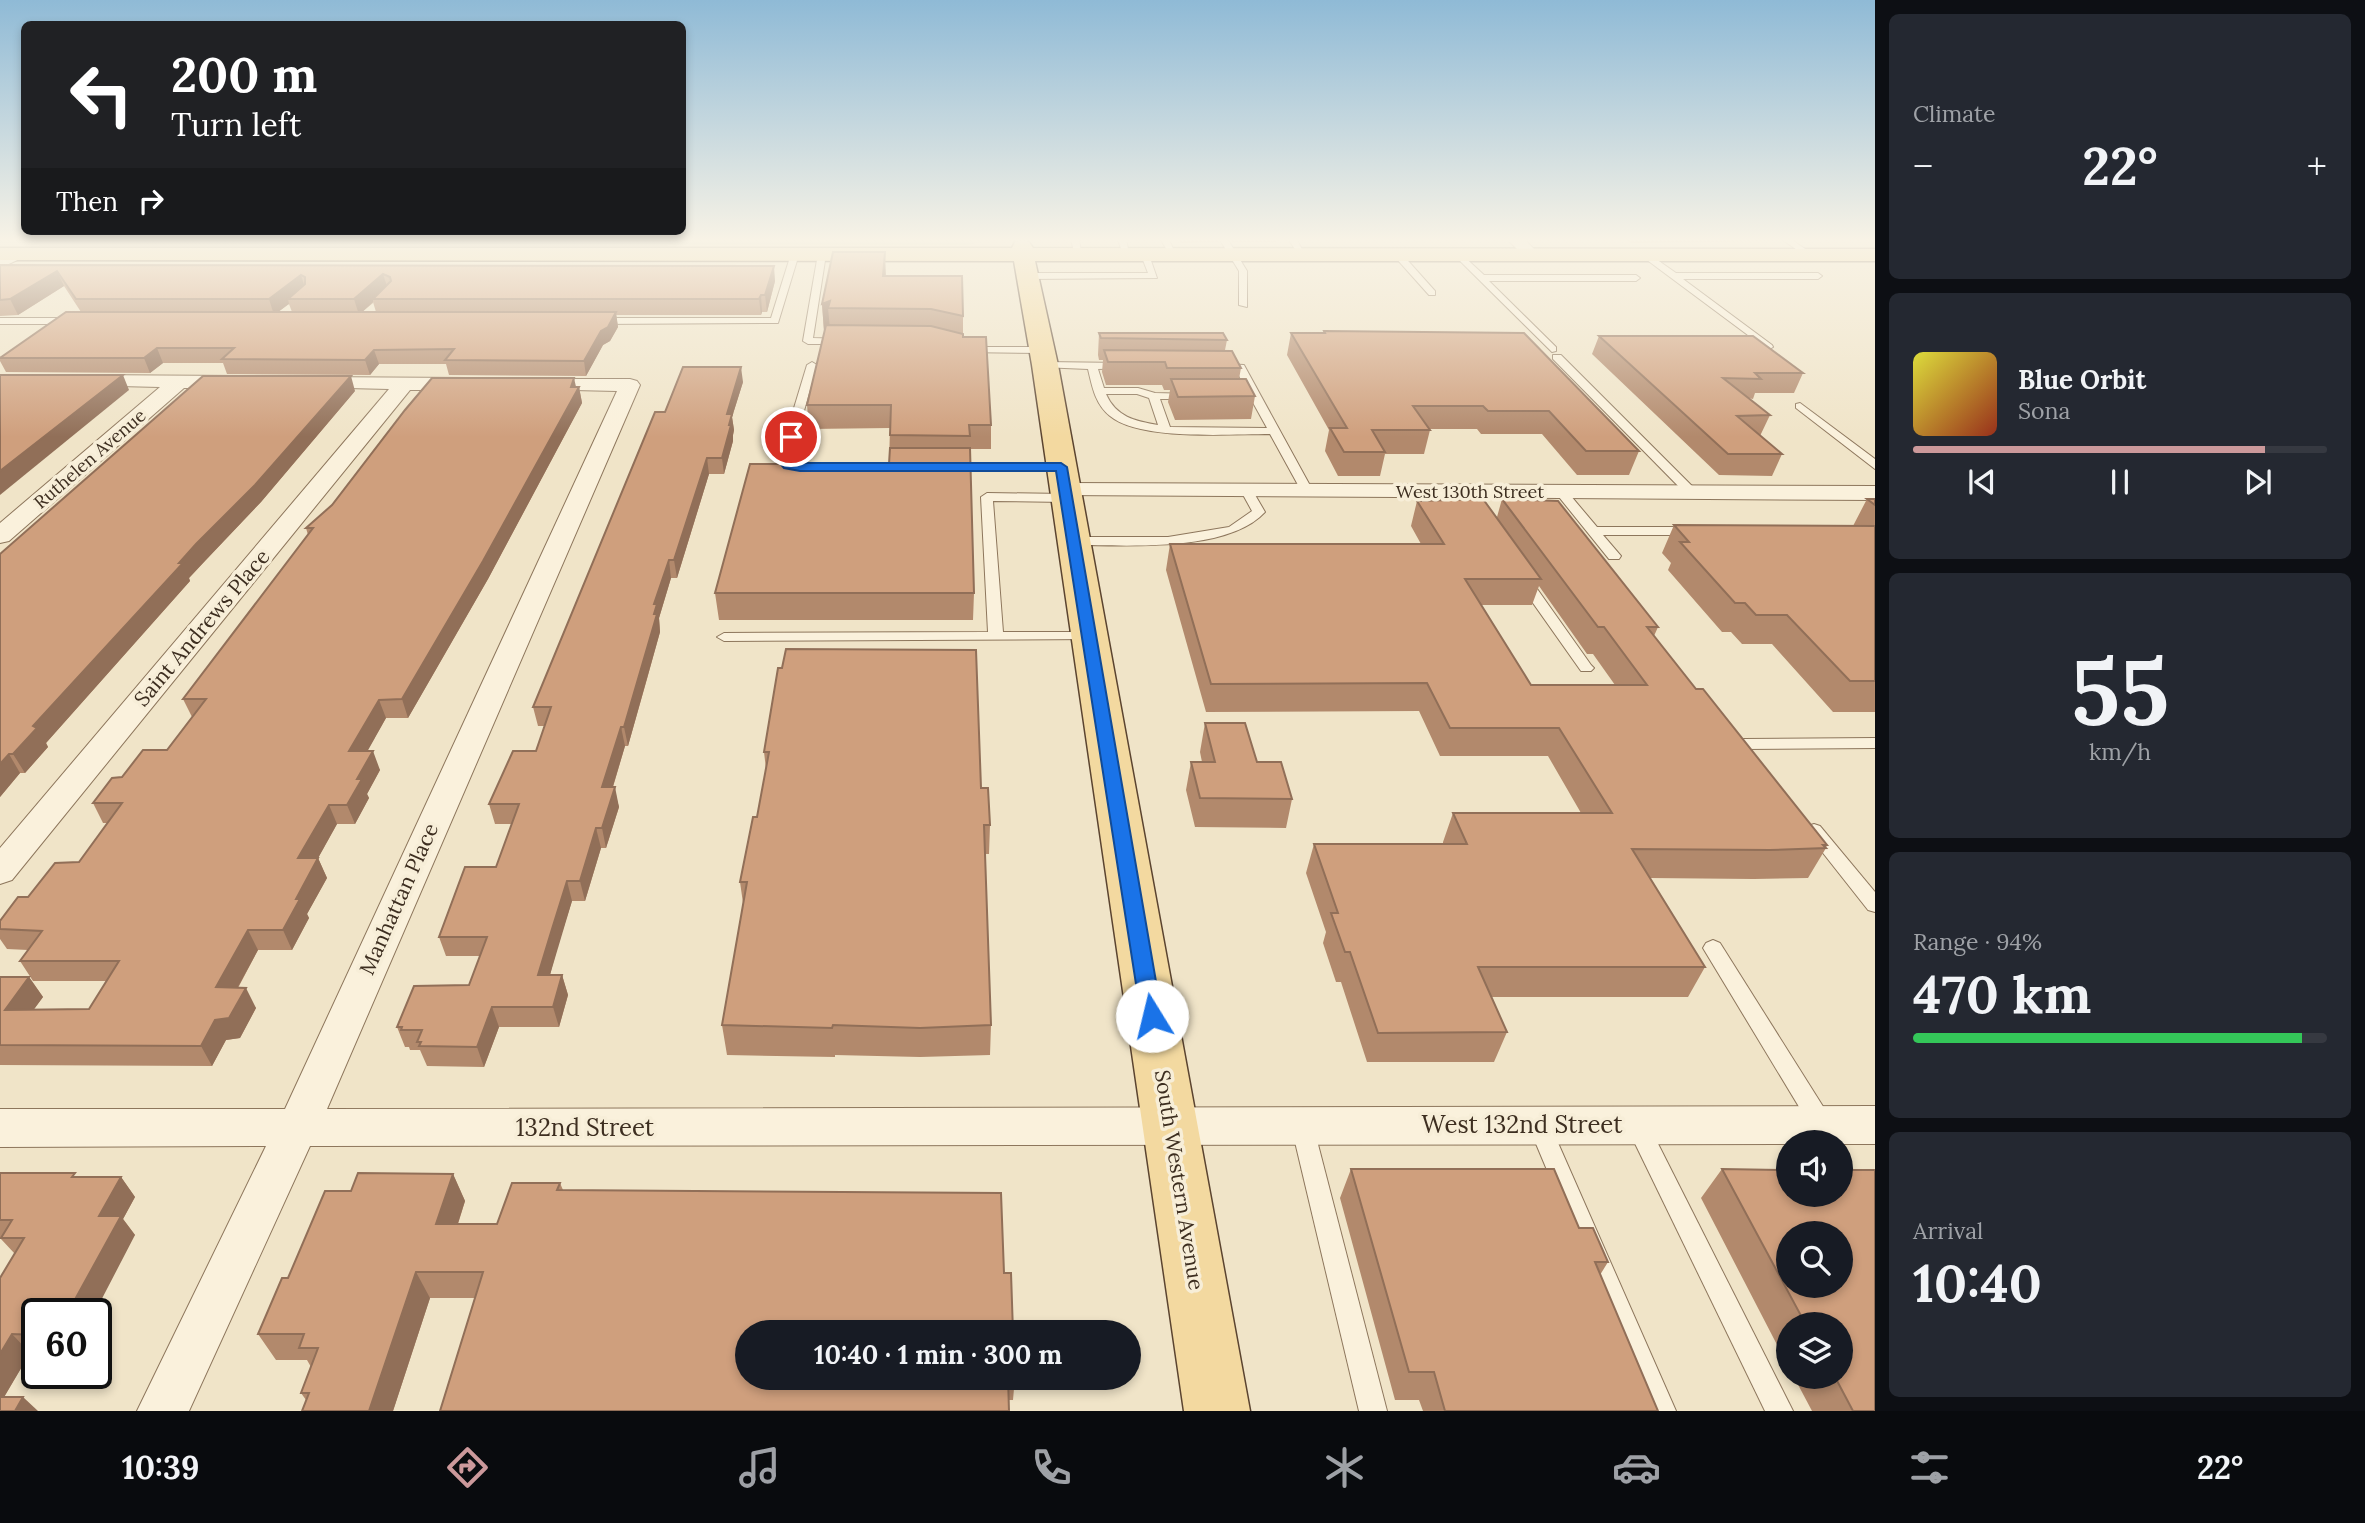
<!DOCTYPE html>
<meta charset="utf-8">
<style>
:root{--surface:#171b24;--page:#242831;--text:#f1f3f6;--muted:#9ea1a6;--line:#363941;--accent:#cc999b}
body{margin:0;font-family:Lora,serif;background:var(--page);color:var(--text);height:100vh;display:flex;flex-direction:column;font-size:26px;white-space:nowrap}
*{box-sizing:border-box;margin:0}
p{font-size:23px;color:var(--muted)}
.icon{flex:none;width:38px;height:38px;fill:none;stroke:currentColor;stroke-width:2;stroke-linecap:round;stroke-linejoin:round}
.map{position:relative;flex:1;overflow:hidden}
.details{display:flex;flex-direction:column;gap:14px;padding:14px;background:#0d0f14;width:490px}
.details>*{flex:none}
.hud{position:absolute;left:21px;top:21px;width:665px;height:214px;border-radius:10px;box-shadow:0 4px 10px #0003;background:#202124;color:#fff;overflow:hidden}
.fabs{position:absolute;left:1776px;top:1130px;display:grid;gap:14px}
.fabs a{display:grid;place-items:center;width:77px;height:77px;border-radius:50%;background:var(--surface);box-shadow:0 4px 10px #0003;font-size:35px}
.speed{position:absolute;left:21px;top:1298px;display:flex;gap:14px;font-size:35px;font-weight:700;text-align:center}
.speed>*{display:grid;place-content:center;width:91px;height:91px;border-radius:50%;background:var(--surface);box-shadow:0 4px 10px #0003;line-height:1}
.speed .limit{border:4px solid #111;border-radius:10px;background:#fff;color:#111}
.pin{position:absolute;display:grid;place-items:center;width:60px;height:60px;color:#fff;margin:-30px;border:4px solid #fff;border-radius:50%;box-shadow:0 2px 7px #0007}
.me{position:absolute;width:77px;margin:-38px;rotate:351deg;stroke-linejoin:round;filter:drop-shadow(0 0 5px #0008)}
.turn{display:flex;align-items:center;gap:24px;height:147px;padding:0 35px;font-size:32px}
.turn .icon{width:91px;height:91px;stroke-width:2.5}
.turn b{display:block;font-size:49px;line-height:60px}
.then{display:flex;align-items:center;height:66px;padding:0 35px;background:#0003;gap:14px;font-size:26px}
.big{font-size:52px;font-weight:800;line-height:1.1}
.details .widget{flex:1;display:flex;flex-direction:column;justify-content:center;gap:10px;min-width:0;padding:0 24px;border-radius:10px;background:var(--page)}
.details .dial{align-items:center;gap:0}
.dial b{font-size:91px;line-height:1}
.song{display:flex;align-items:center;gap:21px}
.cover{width:84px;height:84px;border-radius:10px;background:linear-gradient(135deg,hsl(60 70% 55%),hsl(10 70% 35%))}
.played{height:7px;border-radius:4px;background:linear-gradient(90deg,var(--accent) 85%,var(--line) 85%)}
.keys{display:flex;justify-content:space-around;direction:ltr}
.heat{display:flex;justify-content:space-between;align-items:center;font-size:38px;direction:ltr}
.charge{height:10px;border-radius:5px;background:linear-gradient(90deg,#34c759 94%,var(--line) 0)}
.trip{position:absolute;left:735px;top:1320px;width:406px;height:70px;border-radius:35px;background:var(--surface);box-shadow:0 4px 10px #0003;font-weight:800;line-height:70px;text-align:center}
.tabs{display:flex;height:112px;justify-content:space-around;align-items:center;background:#090b0e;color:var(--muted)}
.tabs .icon{width:49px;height:49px}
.tabs .active{color:var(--accent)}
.tabs b{font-size:32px;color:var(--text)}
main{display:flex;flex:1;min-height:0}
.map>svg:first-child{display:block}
.green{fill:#c9cf9b}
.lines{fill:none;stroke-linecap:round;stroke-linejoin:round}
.service-casing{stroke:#8d765c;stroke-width:2}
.minor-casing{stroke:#8d765c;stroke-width:2}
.primary-casing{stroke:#5b4430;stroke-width:3}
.service{fill:#faf1dc;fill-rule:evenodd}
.minor{fill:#faf1dc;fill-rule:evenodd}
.primary{fill:#f3d9a0;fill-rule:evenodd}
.wall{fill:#b2896c;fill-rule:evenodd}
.shaded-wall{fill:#916f58}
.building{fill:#cf9f7d;stroke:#916f58;stroke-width:2;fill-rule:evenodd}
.route{fill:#1a73e8;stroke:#114b97;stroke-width:2}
.labels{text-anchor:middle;stroke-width:7;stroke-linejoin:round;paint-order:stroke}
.far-street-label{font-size:18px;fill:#3d2e20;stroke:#f7eed8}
.street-label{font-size:21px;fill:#3d2e20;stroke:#f7eed8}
.near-street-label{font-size:24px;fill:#3d2e20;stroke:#f7eed8}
</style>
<main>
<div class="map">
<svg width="1875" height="1411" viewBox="0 0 1875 1411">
<rect width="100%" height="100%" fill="#f0e4c8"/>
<path class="green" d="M0,240H983V241L969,245L0,243Z"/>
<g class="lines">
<defs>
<g id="service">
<path d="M1071,240H1079L1082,257L1075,255Z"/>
<path d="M1118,240H1126L1130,257H1124Z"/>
<path d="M1161,240H1169L1177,257H1171Z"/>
<path d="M1220,240H1228L1247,271V307L1239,305V271Z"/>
<path d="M1289,240H1297L1306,257H1300Z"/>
<path d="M1783,240H1792L1814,255L1807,257Z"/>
<path d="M795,251L799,254L778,323L597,324L592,321L597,318H771L791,254Z"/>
<path d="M822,251L826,254L813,338L844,339L849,342L847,344H808L803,341L818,254Z"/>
<path d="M1145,252L1149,255L1157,278L1027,279L1023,276L1027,273H1148L1141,255Z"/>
<path d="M1459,252L1484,275H1636L1640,278L1636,281H1489L1556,347V351L1552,352L1456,257V253Z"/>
<path d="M1646,252L1676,273H1818L1822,276L1818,279H1683L1772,345L1773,347L1768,350L1643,257V253Z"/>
<path d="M1395,253H1401L1435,291V295H1429L1395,257Z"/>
<path d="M0,318H75L80,321L75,324H0Z"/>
<path d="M966,347H1042L1047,350L1042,353L962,352L961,350Z"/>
<path d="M1553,355H1561L1696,490V496H1688L1553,359Z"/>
<path d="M812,362L817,365L790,460L813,467C804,474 785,470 778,461L807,365Z"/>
<path d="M1045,362L1123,363L1128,366L1127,368L1098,369L1104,388H1138L1155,393L1194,394L1195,396L1190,399H1160L1170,427L1267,428L1251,399H1234L1229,396L1234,393H1248L1236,370H1222L1217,367L1222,364L1244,365L1313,491L1307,495L1303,494L1270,434C1231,434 1140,441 1110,416C1095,404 1092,386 1088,369L1041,367V363ZM1106,394H1137L1149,398L1158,425C1135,421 1116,417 1106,394Z"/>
<path d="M1800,403L1875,459V469L1796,408V404Z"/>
<path d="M951,463H1061L1067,467L1061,471L947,470L945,467Z"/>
<path d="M1247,487L1251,488L1265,512C1227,553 1126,545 1073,545L1066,541L1073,537H1168L1229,527L1252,511L1241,491Z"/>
<path d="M1561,488L1565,489L1597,527H1692L1698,531L1692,535H1603L1621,556L1619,559H1609L1555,492Z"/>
<path d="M987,493L1066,494L1072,498L1066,502L993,501L1003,632H1089L1096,636L1094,639L724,641L717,637L724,633L988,632L981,497Z"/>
<path d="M1523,575L1528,576L1591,665L1594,668L1591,671H1581L1516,579Z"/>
<path d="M1875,738V748L1744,749L1736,744L1744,739Z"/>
<path d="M1814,824L1820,826L1875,892V912L1868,910L1808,834L1805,830L1808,826Z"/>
<path d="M1713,940L1720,943L1829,1116L1832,1123L1829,1130L1821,1133L1813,1130L1703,948L1706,943Z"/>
<path d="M1302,1115L1310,1118L1313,1125L1387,1411H1359L1291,1125L1294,1118Z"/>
<path d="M1637,1115L1645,1118L1793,1411H1765L1626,1125L1629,1118Z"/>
<path d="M1540,1117L1548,1120L1551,1127L1676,1411H1648L1529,1127L1532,1120Z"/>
</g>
<g id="minor">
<path d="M1508,240H1525L1540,255L1532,260L1526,258Z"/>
<path d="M18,249L24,251L26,254L24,257L0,268V257Z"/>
<path d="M84,375L238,376L245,378L248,382L245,386L238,388H184L9,541L0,543V523L160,387L77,385L74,381L77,377Z"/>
<path d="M312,377L465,378L472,380L475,384L472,388L465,390H410L12,880L0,884V848L389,389L305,387L302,383L305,379Z"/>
<path d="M536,379H630L637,381L640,385L327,1109L1875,1106V1144L310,1146L189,1411H137L266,1146L0,1147V1109H285L617,391L529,389L526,385L529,381Z"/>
<path d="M1065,483L1875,486V500L1057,495L1053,490L1057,485Z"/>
</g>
<path id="primary" d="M1022,240L1029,242L1033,248L1875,249V261H1035L1058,365L1250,1411H1184L1032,365L1014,261L0,260V248H1012L1015,242Z"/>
</defs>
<use href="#service" class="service-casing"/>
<use href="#minor" class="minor-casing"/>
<use href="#primary" class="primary-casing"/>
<use href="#service" class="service"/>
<use href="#minor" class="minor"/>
<use href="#primary" class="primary"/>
</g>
<g class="wall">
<path d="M1179,240H1219L1218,242L1181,243Z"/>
<path d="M1230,240H1277L1276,242H1232Z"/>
<path d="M1627,240H1781V241L1632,243Z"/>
<path d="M0,265L775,281L767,312H762L761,315H616L618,327L610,341L603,345L586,376L449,375L446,364H379L370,375L227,374L223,363H163L150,373L6,372L0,361V357L81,312L64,286L18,315L0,316ZM373,302L376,312H362L373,303ZM289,304L292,312H278L287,305Z"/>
<path d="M886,276L963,316V337L991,425V449H970L974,593L973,620H719L715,593L889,464L890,428L809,429L807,405L825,331H824L822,304Z"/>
<path d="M1324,331L1524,333L1639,451L1629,475H1577L1542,434H1481L1477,429H1429L1430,430L1424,454H1385L1380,476H1338L1325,451L1329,430L1287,355L1291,333H1323Z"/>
<path d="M1099,333L1227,340L1225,350L1241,368L1239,379L1255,396L1251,419L1175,420L1168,402L1170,390H1164L1162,385H1106L1102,372L1103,360H1099L1098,355Z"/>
<path d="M1599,336L1803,373L1794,393H1755L1753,399L1748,398L1770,415L1760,436L1782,454L1772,476L1719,475L1592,354Z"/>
<path d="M743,382L732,417L734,430L733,435V441L724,474H709L677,578H671L659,618L660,632L647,679L628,746H625L613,787L619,807L606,848H601L585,901H572L557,948L550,975H562L568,995L559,1027H499L484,1067L427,1066L420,1050H410L409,1047H405L397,1027L469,985L480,956H446L439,937L496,867L512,824H495L489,804L536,751L545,726H538L533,707L665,412Z"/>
<path d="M576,387H579L582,403L488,579L408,718H386L367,751L380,770L367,794L369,798L355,824H337L318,858L327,878L307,914L309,918L292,950H258L238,988L256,1008L240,1038L226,1040L212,1066L0,1065V977H29L43,997L33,1010L89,1009L107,981H33L20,961L28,950L7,949L0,939V921L28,897L79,862L108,823H103L93,803L122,777L167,750L192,717L183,699L308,535L306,528Z"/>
<path d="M355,391L261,502L204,562L189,578L190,581L46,743L48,747L25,773H20L0,797V554Z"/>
<path d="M1502,499L1658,627L1654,636L1696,689L1827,845L1826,848L1808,878L1754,879L1650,878L1705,967L1688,997H1491L1507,1032L1494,1062H1367L1341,982H1336L1323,943L1326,932L1306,873L1314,844H1443V842L1453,813H1581L1548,756H1440L1419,711L1206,712L1166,570L1170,544H1421L1411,526L1417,501L1497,517ZM1539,586L1587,654H1593L1615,685H1531L1481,605H1532Z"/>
<path d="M1867,499H1875V712H1833L1772,644H1742L1731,632H1722L1668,570L1671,563L1662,553L1674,525L1853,526Z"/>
<path d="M778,668L981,788L990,825L989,854H985L991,1025L990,1055L920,1057L835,1055V1057L727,1055L722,1025L743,903L740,882L757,817L766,769L764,752Z"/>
<path d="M1205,723L1257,762L1292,799L1286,828L1195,827L1186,790L1191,762H1202L1200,752Z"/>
<path d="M1351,1169L1579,1228L1608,1262L1600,1275L1658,1411H1423L1419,1400H1395L1340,1198Z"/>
<path d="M1722,1169L1788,1170V1195H1841V1170H1875V1411H1812L1794,1377H1841V1325H1788V1366L1701,1198ZM1788,1234H1841V1286H1788Z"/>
<path d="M0,1173L79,1177H121L135,1197L123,1219L135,1235L37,1314V1353H30L4,1397L0,1411L15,1254L1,1239H0Z"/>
<path d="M358,1173L453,1174L465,1201L458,1224H497L512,1183H560L563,1190L1001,1193L1004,1273H1011L1013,1332H747V1377H1015L1013,1400H1009V1411H440L475,1298H430L393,1411H302L306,1400L301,1393L311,1367L307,1360H276L258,1334L282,1278H288L325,1191H351Z"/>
</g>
<g class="shaded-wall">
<path d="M885,252L886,278L883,276Z"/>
<path d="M774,266L775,281L767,312L765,295Z"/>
<path d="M57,271L64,286L18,315L10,299Z"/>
<path d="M383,274L388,289L373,299V302L359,315L354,299Z"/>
<path d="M301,275L306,291L288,299L289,304L274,315L269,299Z"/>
<path d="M761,295L762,312L761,315L759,299Z"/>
<path d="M830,301L828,308L830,329L824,331L822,304Z"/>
<path d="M616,312L618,327L610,341L603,345L586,376L584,361L601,331Z"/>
<path d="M157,348L163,363L150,373L144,358Z"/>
<path d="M374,350L379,364L370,375L365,360Z"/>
<path d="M741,367L743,382L732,417L734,430L733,435V441L724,474L722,458L727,414Z"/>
<path d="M123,375L129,390L0,495V471Z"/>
<path d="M351,376L355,391L261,502L204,562L189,578L190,581L46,743L48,747L25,773L13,754L33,726L179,563Z"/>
<path d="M574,378L577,391L579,387L582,403L488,579L408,718L402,699L571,387Z"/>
<path d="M707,458L709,474L677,578L674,560Z"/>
<path d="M669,560L671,578L659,618L660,632L628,746L624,727L654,604Z"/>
<path d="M379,700L386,718L357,770L349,751Z"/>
<path d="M621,727L625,746L607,806L602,787Z"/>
<path d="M373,751L380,770L367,794L369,798L355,824L347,805L357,779Z"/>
<path d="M9,754L20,773L0,797V764Z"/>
<path d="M615,787L619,807L606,848L602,828Z"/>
<path d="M329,805L337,824L307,878L298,858Z"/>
<path d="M596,828L601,848L585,901L580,881Z"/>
<path d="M318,858L327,878L307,914L309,918L292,950L283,930L296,899Z"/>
<path d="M567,881L572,901L544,995L538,975Z"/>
<path d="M248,930L258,950L227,1007L216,987Z"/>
<path d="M562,975L568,995L559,1027L553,1007Z"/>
<path d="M29,977L43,997L19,1030L5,1010Z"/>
<path d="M246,988L256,1008L240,1038L226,1040L212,1066L201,1046L215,1020Z"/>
<path d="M492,1007L499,1027L484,1067L477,1047Z"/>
<path d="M453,1174L465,1201L449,1251L436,1224Z"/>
<path d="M121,1177L135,1197L123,1219L135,1235L94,1314H67L99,1216Z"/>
<path d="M416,1272L430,1298L393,1411H369Z"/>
<path d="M12,1334L30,1353L0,1404V1354Z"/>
<path d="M23,1397L38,1411H15Z"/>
</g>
<g class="building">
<path d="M833,252H885L883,276H962L963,316L931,309L828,308L830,301L822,304Z"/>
<path d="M0,265L774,266L765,295H761L759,299H373L391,281L390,277L383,274L354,299H288L305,284V277L301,275L269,299H76L57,271L10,299L0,300Z"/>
<path d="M66,312H616L608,327L601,331L584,361L445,360L454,349L374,350L365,360L222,359L234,348H157L144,358H0Z"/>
<path d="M826,325L931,326L963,334V337H986L991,425H969L970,436L890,435L891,405H807Z"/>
<path d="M1324,331L1524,333L1639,451H1586L1549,411H1488L1483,406H1413L1430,430H1372L1385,452H1344L1330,428H1347L1291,333H1325Z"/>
<path d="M1099,333H1223L1227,340L1101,338Z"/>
<path d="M1599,336H1753L1803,373H1755L1761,379L1723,378L1770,415L1737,416L1782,454H1728Z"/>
<path d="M1104,350L1232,351L1241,368H1167L1165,362H1108Z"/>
<path d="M683,367H741L727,414H732L729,425H731L722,458H707L674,560H669L654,604H657L654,614H657L624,727H621L602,787H615L602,828H596L580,881H567L552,929L538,975H562L553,1007H492L477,1047L419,1046L421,1042H417L422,1030H401L402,1027H397L414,986L469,985L487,937H439L465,867H496L519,804H489L513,751H536L551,707H533L655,412H665Z"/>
<path d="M0,375H123L0,471Z"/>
<path d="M203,376H351L255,485L196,544L179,563H183L33,726L37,728L13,754H9L0,764V554Z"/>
<path d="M432,378H574L571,387H579L483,561L402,699L379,700L349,751H373L357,779H362L347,805H329L298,858H318L296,899H300L283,930H248L216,987L246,988L229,1018L215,1020L201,1046L0,1045V977H29L5,1010L89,1009L119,961H20L42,931L0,929V921L18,897H28L55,863L79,862L122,803H93L112,778L122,777L143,750H167L206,699H183L313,528H306L332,505L405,410Z"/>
<path d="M1171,379H1246L1255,396L1178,397Z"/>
<path d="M890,448H970L974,593H715L750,464H889Z"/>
<path d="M1483,499L1541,579H1465L1531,685H1647L1604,627H1598L1502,499L1558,501L1658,627H1647L1696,689H1703L1827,845H1823L1826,848L1770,850L1632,849L1705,967H1478L1507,1032L1378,1033L1350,952H1345L1331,913H1338L1314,844H1467L1453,813H1612L1559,728H1450L1427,683L1211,684L1170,544H1444L1417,501Z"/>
<path d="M1867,499H1875V505Z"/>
<path d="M1674,525L1875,526V681H1850L1787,615H1756L1745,603H1735L1680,542H1689Z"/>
<path d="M786,649L976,650L981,788H988L990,825H984L991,1025L920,1028L833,1025L832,1028L722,1025L747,882H740L753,817H757L769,752H764L778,668H782Z"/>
<path d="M1205,723H1245L1257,762H1281L1292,799L1200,798L1191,762H1215Z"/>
<path d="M1351,1169H1554L1579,1228H1593L1608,1262H1595L1658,1411H1445L1434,1372H1409Z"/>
<path d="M1722,1169L1788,1170V1195H1841V1170H1875V1411H1853L1835,1377H1841V1325H1806ZM1788,1234H1841V1286H1788Z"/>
<path d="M0,1173H75L72,1177H121L99,1216H121L67,1314H37V1335L12,1334L0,1354V1278L24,1238H1L12,1220H0Z"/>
<path d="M358,1173L453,1174L436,1224H497L512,1183H560L557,1190L1001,1193L1004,1273H1011L1013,1332H747V1377H1008L1009,1411H440L483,1272H416L369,1411H302L309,1393H301L318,1348H299L304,1334H258L282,1278H288L325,1191H351Z"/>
<path d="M0,1397H23L15,1411H0Z"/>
</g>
<linearGradient id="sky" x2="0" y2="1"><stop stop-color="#8fbad6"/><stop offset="0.55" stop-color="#f8f3e6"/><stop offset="1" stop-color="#f8f3e6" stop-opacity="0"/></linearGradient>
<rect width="1875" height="437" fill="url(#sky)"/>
<path class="route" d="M791,434L797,437L790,460L800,463H1061L1067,467L1162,1016L1159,1022L1152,1024L1144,1022L1141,1016L1056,471H800L784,468L778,461L786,437Z"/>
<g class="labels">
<g class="far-street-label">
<text transform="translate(90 459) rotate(-41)" y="6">Ruthelen Avenue</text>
<text x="1470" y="498">West 130th Street</text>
</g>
<g class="street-label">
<text transform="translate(202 628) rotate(-50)" y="7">Saint Andrews Place</text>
<text transform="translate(399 899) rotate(-66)" y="7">Manhattan Place</text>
<text transform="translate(1179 1180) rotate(81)" y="7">South Western Avenue</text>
</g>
<g class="near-street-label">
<text x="1522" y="1133">West 132nd Street</text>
<text x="585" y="1136">132nd Street</text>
</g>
</g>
</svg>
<div class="fabs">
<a><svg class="icon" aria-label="sound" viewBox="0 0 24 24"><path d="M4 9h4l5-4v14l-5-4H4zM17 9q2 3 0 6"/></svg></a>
<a><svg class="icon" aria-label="search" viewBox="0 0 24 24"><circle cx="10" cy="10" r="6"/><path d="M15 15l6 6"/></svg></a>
<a><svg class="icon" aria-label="layers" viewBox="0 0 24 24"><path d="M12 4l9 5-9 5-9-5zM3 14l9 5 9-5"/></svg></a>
</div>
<div class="speed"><div class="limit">60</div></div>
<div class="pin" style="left:791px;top:437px;background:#d93025"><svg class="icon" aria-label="arrive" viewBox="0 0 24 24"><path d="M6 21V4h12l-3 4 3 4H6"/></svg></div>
<svg class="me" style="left:1152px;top:1016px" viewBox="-20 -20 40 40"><circle r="19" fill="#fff"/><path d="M0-13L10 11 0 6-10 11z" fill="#1a73e8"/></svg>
<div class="trip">10:40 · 1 min · 300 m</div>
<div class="hud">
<div class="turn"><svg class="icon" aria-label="left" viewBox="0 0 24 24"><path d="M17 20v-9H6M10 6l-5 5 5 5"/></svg><div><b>200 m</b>Turn left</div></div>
<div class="then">Then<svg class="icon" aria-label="right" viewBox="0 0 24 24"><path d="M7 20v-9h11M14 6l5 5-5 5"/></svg></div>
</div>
</div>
<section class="details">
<div class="widget"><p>Climate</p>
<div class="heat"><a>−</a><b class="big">22°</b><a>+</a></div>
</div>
<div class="widget">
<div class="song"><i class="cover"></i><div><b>Blue Orbit</b><p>Sona</p></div></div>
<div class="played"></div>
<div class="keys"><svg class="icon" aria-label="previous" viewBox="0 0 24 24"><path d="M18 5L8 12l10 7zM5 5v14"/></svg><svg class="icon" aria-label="pause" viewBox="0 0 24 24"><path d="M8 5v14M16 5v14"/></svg><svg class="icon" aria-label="next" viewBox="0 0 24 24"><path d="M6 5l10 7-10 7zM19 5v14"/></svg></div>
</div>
<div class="widget dial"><b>55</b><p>km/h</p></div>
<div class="widget"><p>Range · 94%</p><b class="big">470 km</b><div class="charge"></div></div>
<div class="widget"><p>Arrival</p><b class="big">10:40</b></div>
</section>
</main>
<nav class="tabs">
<b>10:39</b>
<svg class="icon active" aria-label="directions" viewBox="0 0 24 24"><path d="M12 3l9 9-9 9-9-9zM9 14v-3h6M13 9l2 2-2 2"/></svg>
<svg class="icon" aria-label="music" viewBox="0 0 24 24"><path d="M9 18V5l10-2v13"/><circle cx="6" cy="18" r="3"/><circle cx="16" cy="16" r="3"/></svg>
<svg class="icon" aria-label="phone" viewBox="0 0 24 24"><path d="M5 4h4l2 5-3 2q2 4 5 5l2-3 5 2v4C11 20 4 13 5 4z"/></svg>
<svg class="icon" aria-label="climate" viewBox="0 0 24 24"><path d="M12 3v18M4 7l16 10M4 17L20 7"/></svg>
<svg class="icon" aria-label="car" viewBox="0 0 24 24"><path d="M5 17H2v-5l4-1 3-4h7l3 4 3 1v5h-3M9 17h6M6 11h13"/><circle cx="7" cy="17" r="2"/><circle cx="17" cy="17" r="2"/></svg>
<svg class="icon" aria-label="filters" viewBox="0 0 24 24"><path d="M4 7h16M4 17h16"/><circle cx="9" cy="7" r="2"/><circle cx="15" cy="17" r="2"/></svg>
<b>22°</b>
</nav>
